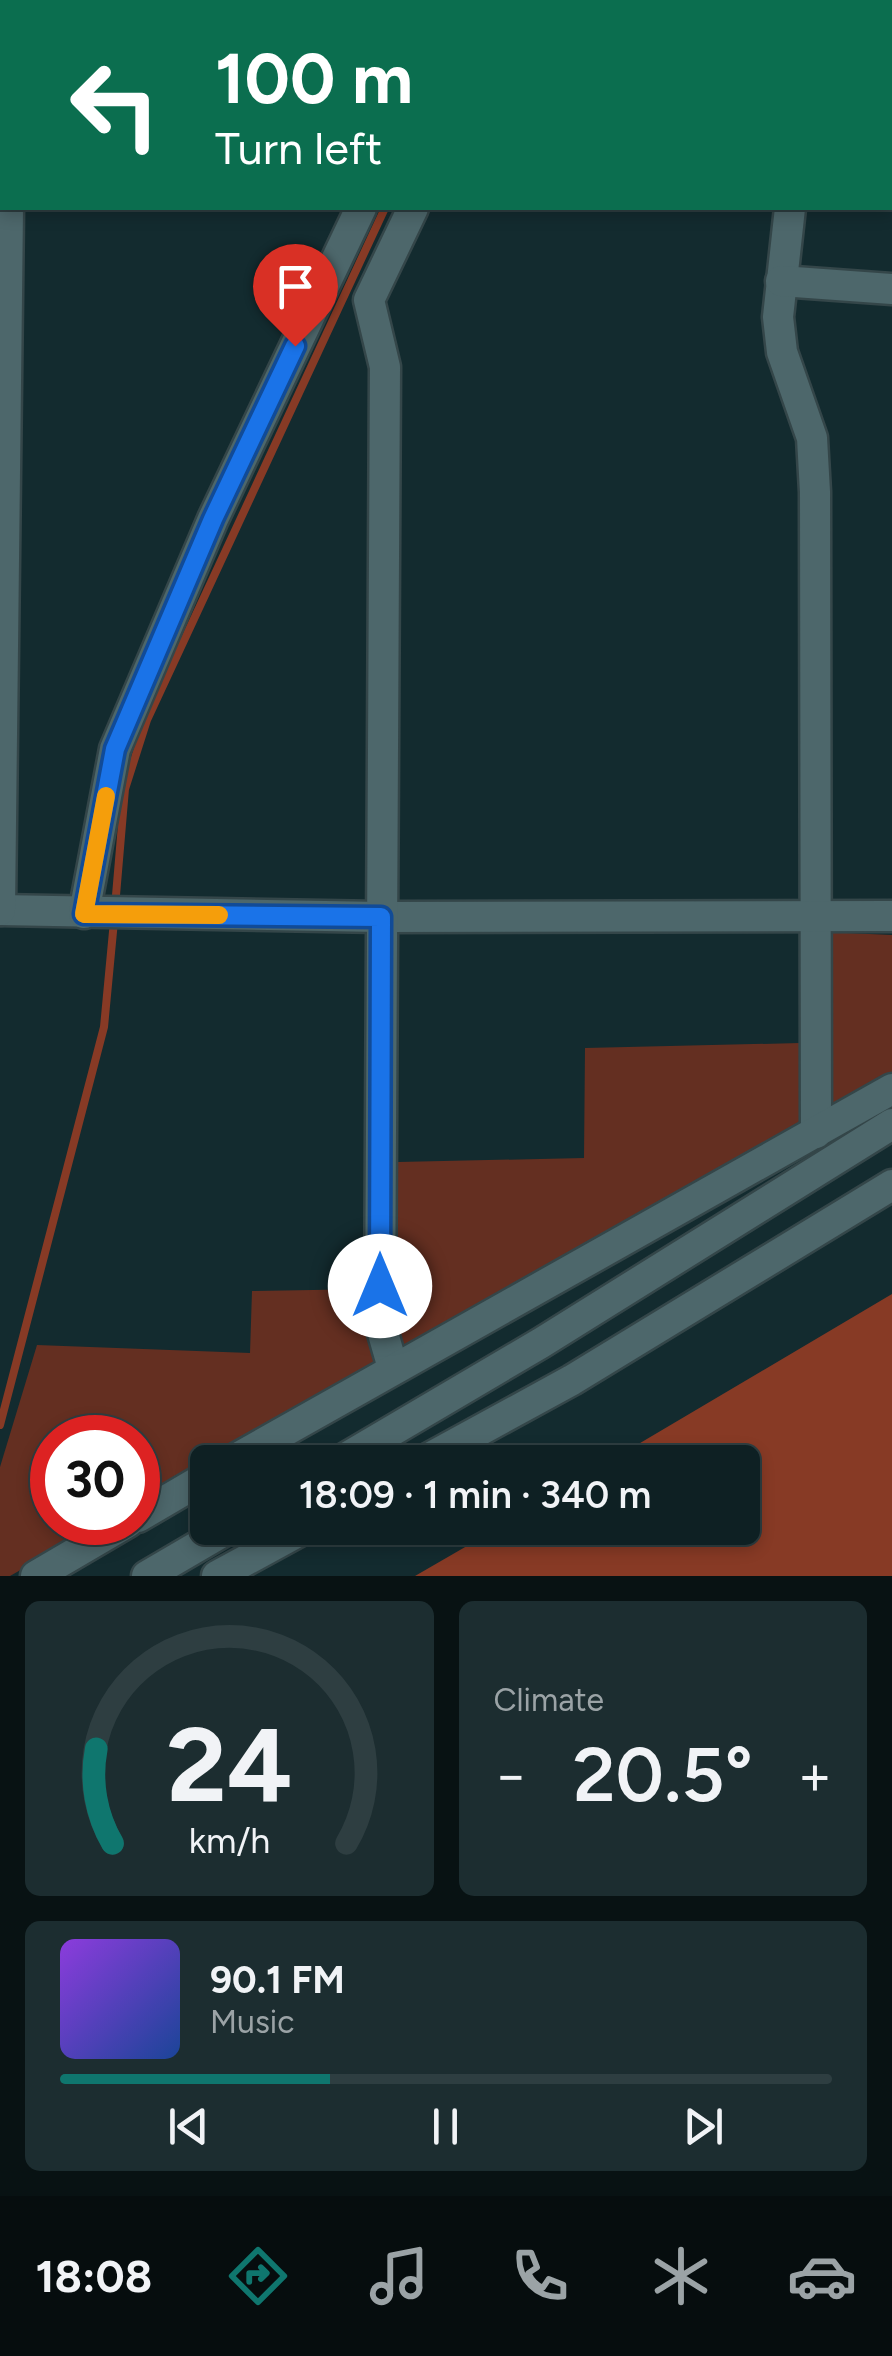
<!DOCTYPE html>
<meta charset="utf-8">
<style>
:root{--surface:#0e2023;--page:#1c2d30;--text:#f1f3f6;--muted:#9ba3a6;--line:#2e3e41;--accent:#0f766e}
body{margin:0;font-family:Figtree,sans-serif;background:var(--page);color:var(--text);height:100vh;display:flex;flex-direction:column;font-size:38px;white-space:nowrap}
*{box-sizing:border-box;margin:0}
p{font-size:32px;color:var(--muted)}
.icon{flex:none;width:55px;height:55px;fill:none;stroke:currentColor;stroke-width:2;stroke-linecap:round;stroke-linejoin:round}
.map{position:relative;height:1576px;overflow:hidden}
.details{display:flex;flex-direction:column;gap:25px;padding:25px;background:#081213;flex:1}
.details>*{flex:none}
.banner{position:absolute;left:0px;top:0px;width:892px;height:210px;box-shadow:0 5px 15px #0003,0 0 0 2px var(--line);background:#0b6e4f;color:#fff;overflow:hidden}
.speed{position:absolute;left:30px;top:1415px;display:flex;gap:20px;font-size:50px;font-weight:700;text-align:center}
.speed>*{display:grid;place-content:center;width:130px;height:130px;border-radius:50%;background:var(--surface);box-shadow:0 5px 15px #0003,0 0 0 2px var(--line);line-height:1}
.speed .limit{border:15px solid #d22;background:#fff;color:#111}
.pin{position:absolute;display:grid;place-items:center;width:85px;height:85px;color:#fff;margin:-102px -42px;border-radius:50% 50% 50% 0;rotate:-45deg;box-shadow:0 0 10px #0007}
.pin .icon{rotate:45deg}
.me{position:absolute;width:110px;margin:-55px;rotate:0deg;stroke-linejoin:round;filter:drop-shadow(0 0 8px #0008)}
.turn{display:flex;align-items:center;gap:35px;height:210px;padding:0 50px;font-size:45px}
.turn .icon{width:130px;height:130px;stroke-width:2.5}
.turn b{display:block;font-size:70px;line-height:85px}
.big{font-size:75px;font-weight:600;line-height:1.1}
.details .tile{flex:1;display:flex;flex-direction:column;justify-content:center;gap:15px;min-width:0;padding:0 35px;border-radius:15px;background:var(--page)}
.details .dial{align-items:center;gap:0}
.dial svg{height:260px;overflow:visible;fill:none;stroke:var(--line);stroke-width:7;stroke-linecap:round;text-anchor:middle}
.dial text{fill:var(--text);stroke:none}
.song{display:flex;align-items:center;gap:30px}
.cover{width:120px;height:120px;border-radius:15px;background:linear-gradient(135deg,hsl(270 70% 55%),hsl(220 70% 35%))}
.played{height:10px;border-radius:5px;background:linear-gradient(90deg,var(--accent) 35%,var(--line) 35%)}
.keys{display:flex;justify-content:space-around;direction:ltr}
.heat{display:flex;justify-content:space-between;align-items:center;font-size:55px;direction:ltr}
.details .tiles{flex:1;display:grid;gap:25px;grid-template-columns:1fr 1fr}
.tile:last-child{grid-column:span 2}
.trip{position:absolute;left:190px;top:1445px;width:570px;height:100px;border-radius:15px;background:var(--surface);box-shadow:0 5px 15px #0003,0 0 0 2px var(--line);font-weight:600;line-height:100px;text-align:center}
.tab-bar{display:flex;height:160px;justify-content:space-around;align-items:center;background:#060d0e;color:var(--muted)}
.tab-bar .icon{width:70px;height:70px}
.tab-bar .active{color:var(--accent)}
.tab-bar b{font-size:45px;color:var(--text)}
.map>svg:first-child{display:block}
.green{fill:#642f21}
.water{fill:#873a25}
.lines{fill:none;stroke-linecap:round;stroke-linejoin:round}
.stream{stroke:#873a25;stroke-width:8}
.minor-casing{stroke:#344649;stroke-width:35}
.minor{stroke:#4d676b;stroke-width:30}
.route-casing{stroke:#114b97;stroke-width:25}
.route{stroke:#1a73e8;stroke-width:18}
.slow{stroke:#f59e0b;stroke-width:18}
</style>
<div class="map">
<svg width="892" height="1576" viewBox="0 0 892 1576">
<rect width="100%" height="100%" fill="#132b2f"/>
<g class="green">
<path d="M824,932L892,935V1076L828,1113Z"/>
<path d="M800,1043L801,1123L398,1352L391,1328L398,1162L584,1158L585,1048Z"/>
<path d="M371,1289L368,1339L380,1364L138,1503V1438H52V1522L103,1523L10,1576H0V1467L37,1345L250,1353L252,1291Z"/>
</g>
<path class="water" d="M892,1294V1576H415L498,1528H742V1462H608Z"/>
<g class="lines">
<g class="stream">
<path d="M487,2L489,0"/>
<path d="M115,907L125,789L147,720L385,208"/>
<path d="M0,1425L104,1027L114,921"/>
</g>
<defs>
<g id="minor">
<path d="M699,0L708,2"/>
<path d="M11,2V0"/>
<path d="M459,2L460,0"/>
<path d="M515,2L516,0"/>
<path d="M890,30L892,31"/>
<path d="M790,208L778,317L782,352L812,438L815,492L816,1133"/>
<path d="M781,281L892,289"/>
<path d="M0,910L381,917L892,916"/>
<path d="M0,910L8,208"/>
<path d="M84,913L115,749L213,519L361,208"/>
<path d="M393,1368L380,1323L385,367L369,300L413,208"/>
<path d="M230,1462L892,1089"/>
<path d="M339,1462L541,1343L892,1124"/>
<path d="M422,1462L572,1380L892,1185"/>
<path d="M138,1517L208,1476"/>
<path d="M36,1576L128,1522"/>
<path d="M147,1576L229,1528"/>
<path d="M217,1576L305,1528"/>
</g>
</defs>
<use href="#minor" class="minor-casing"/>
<use href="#minor" class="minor"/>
</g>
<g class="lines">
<defs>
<path id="route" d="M295,346L213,519L115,749L84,914L381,917L380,1286"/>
</defs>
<use href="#route" class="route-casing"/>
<use href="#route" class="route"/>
<path class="slow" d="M106,796L84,914L219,915"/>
</g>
</svg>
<div class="speed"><div class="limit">30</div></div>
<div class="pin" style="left:295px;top:346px;background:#d93025"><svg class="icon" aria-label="arrive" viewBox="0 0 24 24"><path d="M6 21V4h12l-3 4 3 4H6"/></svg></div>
<svg class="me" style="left:380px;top:1286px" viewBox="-20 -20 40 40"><circle r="19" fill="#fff"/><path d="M0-13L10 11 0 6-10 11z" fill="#1a73e8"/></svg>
<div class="trip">18:09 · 1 min · 340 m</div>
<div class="banner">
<div class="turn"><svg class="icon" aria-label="left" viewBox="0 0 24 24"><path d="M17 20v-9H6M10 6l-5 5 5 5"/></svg><div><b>100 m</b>Turn left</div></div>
</div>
</div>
<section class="details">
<div class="tiles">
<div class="tile dial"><svg viewBox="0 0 100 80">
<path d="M14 69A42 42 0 1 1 86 69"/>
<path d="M14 69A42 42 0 0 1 9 40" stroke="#0f766e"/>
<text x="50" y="56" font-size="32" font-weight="700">24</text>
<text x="50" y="72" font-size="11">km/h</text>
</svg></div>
<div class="tile"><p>Climate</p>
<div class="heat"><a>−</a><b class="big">20.5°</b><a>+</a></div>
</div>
<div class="tile">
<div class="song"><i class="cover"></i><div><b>90.1 FM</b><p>Music</p></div></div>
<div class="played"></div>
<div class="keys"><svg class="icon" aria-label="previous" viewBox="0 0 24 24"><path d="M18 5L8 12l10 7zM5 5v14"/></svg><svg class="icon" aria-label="pause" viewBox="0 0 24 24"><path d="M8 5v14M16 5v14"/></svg><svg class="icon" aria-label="next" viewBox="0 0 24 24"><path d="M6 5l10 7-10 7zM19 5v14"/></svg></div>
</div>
</div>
</section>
<nav class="tab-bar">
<b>18:08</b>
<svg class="icon active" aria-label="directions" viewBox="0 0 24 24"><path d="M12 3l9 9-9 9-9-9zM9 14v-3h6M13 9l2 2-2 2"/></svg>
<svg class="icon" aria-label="music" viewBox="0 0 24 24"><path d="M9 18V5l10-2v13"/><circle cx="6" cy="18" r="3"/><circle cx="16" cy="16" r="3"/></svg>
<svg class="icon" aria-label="phone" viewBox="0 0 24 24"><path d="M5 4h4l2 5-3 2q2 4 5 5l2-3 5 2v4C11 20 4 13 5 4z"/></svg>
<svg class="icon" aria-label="climate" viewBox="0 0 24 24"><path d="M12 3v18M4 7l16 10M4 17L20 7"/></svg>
<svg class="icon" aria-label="car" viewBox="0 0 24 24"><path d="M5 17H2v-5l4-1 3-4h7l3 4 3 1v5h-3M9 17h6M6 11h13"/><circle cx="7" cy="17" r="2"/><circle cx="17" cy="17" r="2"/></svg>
</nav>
